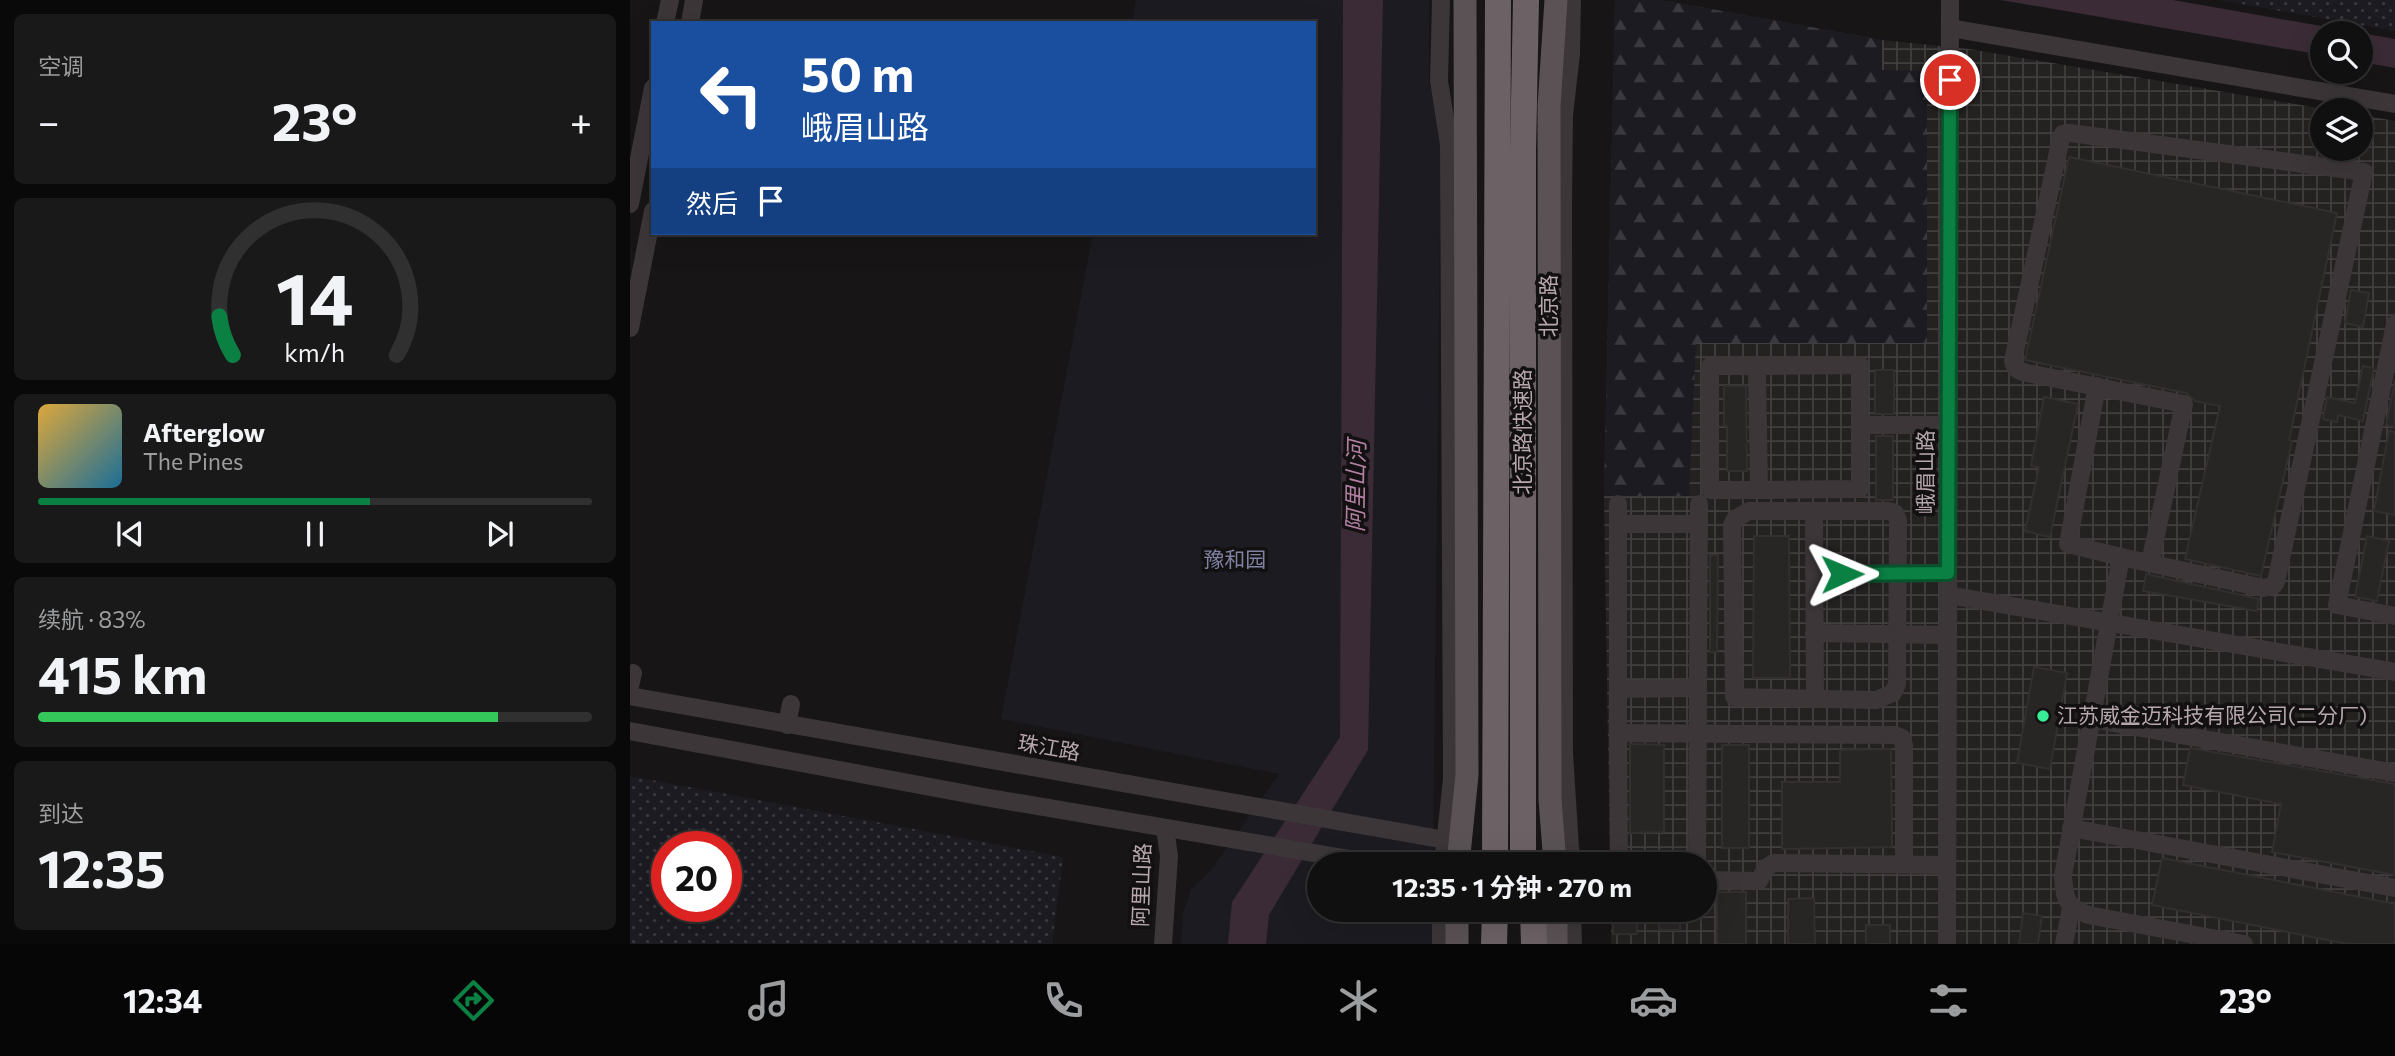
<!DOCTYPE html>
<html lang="zh">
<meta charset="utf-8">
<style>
:root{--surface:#111010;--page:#1a1919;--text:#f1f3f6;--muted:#9c9d9f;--line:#303030;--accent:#0b8043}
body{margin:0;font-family:Commissioner,"Noto Sans SC",sans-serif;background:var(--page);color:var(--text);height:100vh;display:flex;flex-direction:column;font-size:26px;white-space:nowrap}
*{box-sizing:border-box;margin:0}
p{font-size:23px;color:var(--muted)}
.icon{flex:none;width:38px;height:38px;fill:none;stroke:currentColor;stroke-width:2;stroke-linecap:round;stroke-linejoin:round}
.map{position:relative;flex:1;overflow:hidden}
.drawer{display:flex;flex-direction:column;gap:14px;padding:14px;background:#090909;width:630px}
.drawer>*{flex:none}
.guide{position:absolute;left:21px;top:21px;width:665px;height:214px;border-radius:0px;box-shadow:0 7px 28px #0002,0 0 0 2px var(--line);background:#1a4fa0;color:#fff;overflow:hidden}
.buttons{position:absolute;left:1680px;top:21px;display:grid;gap:14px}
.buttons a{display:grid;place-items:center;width:63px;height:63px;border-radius:50%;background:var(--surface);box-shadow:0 7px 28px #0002,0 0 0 2px var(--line);font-size:35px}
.speed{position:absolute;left:21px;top:831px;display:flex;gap:14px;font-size:35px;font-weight:700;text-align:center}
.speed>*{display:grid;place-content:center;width:91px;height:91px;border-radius:50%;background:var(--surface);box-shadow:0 7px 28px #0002,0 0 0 2px var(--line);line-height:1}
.speed .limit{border:10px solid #d22;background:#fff;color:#111}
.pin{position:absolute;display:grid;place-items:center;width:60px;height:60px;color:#fff;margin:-30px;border:4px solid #fff;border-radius:50%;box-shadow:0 2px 7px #0007}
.me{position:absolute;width:77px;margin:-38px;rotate:89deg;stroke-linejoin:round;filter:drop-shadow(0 0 5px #0008)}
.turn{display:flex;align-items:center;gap:24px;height:147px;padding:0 35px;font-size:32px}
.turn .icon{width:91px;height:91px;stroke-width:2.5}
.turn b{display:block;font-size:49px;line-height:60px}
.then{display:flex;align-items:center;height:66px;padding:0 35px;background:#0003;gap:14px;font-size:26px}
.big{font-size:52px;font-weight:700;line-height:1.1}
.drawer .widget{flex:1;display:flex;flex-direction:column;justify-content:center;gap:10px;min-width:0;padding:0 24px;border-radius:10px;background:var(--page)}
.drawer .dial{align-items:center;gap:0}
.dial svg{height:182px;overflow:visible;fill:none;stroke:var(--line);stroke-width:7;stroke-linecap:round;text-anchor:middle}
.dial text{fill:var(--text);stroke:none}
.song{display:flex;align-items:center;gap:21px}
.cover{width:84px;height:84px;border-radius:10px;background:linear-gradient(135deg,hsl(40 70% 55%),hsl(200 70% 35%))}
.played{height:7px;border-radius:4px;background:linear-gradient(90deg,var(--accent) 60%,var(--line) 60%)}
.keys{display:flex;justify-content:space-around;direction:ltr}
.heat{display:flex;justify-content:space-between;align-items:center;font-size:38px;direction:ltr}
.charge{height:10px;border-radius:5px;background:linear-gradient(90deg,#34c759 83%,var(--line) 0)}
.trip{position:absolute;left:677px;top:852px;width:410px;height:70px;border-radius:35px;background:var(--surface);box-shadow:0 7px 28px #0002,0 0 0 2px var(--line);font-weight:700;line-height:70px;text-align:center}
.tab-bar{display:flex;height:112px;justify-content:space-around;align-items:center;background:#070606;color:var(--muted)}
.tab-bar .icon{width:49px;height:49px}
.tab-bar .current{color:var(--accent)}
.tab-bar b{font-size:32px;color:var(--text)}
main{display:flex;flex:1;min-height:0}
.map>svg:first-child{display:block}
.industrial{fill:url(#industrial-grid)}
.grass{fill:url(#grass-dots);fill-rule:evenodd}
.forest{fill:url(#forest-firs)}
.park{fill:#1b1b21}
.water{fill:#3a2b36}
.building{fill:#282525;stroke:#332f2f;stroke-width:2}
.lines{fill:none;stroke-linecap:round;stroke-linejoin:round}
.minor{stroke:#3c3638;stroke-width:18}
.major{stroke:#5a5255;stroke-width:23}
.highway{stroke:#6c6266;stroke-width:26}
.route-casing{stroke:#07532c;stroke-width:18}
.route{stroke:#0b8043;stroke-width:12}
.poi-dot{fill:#37ed95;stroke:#121010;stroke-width:2.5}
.labels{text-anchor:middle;stroke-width:7;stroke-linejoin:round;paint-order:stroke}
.street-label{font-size:21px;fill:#b6a7ae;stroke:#121010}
.park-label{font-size:21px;fill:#7e81a1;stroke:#121010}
.poi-label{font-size:21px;fill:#b6a7ae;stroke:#121010;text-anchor:start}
.water-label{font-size:23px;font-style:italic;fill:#b17fa1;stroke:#121010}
</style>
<main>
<section class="drawer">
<div class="widget"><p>空调</p>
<div class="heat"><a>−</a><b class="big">23°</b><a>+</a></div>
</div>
<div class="widget dial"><svg viewBox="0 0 100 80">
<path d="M14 69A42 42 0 1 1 86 69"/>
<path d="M14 69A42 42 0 0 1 8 52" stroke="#0b8043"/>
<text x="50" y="56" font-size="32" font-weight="700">14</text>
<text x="50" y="72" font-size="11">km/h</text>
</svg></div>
<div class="widget">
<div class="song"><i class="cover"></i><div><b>Afterglow</b><p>The Pines</p></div></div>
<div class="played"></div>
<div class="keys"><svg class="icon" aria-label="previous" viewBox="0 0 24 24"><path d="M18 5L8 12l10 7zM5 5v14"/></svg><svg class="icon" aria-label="pause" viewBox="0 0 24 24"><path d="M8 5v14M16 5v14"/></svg><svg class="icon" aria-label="next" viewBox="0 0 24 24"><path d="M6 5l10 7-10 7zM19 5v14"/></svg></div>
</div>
<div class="widget"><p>续航 · 83%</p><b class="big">415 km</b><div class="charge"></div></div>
<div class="widget"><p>到达</p><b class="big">12:35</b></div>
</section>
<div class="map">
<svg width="1765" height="944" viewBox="0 0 1765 944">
<defs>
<pattern id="industrial-grid" width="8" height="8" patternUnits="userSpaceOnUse" patternTransform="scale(1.75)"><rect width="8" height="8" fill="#242121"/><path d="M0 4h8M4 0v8" fill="none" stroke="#423e3f"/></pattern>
<pattern id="grass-dots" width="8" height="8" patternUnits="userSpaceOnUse" patternTransform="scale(1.75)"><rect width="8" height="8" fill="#1b1b21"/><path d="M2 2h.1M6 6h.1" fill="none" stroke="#3a393f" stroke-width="1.8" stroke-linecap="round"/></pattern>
<pattern id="forest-firs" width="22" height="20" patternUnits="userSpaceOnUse" patternTransform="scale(1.75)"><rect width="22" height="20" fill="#1b1b21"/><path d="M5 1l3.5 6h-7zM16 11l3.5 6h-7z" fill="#3a393f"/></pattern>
</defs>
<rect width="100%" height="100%" fill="#171515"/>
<path class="industrial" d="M985,0H1030L1252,40L1339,49L1701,110H1692V149H1731V115L1765,121V944H981V910H1074V864H980L974,496Z"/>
<g class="grass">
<path d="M1589,0H1765V31Z"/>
<path d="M0,776L433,857L422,944H0ZM37,847H96V906H37Z"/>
</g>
<path class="forest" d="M985,0H1030L1252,40V70L1297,71V343H1066L1059,496H974Z"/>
<path class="park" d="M506,0H799V83L811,135L803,864H690V910H803V944H551L553,914L561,889L581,870L649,774L371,719L463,233H684V23H502Z"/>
<g class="water">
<path d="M713,0H753L738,750L639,915L636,944H598L602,902L710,737Z"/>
<path d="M1371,0H1543L1765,39V68L1731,62V33H1692V55Z"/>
</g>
<g class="building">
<path d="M1439,157L1707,213L1659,440L1662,441L1631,576L1555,559L1590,406L1565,401L1556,393L1395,360Z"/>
<path d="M1721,290L1739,293L1733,327L1715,323Z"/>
<path d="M1733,366L1744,368L1733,421L1708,415L1707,422L1693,419L1697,397L1725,403Z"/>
<rect x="1245" y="370" width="19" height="44"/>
<path d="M1765,380V427L1756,425Z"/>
<path d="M1094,386H1116L1117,471H1097V426H1094Z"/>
<path d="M1414,397L1448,404L1420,537L1395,531L1409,467L1401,466Z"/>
<path d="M1759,431L1765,432V515L1744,511Z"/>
<rect x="1246" y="436" width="17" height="64"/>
<path d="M1124,536H1159L1160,678H1123Z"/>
<path d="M1737,536L1759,541L1747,601L1725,597Z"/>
<path d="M1080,555H1088L1087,652H1080Z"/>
<path d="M1516,574L1629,599L1627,611L1513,591Z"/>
<path d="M1404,667L1437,673L1420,769L1387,763Z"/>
<path d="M1000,744L1034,745V832L1000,833Z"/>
<rect x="1092" y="745" width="27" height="103"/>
<path d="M1560,748L1765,784V875L1642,852L1651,804L1553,785Z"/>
<path d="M1261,749L1262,847L1152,849V782H1210V750Z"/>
<path d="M1532,858L1765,904V944H1718L1522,905Z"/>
<rect x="1087" y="892" width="29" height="52"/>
<path d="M1184,898L1185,944H1158V899Z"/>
<rect x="983" y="910" width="24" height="24"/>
<rect x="1029" y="910" width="21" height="20"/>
<path d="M1393,913L1412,916L1408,944H1389Z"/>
<rect x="1236" y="925" width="24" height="19"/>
</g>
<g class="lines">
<g class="minor">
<path d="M811,0L809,81L819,144L822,779L813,864"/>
<path d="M35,23L40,0"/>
<path d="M60,23L64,0"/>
<path d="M1320,28L1765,104"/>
<path d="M0,204L23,88"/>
<path d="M1765,324L1707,605L1765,616"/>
<path d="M0,328L23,211"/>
<path d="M1127,366H1080V490H1129"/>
<path d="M1467,386L1438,544L1491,557L1433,876C1435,900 1435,905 1458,915L1614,944"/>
<path d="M1230,425V365L1127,366L1129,490L1230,489V425H1319"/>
<path d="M988,504V733"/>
<path d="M1119,511H1259L1265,513L1268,520L1267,684L1263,693L1246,700L1104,697L1102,525L1105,519Z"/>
<path d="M1184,511L1185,699"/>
<path d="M988,524H1069"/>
<path d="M1491,557L1633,588L1643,586L1646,582L1734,172L1440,133L1433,134L1431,138L1383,361C1385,370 1389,371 1397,373L1554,404L1520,563"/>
<path d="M1184,574L1318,573"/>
<path d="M1318,595L1765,672"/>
<path d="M1184,633L1318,635"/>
<path d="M0,686L3,673"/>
<path d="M988,689L1068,688"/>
<path d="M0,696L827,842"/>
<path d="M1461,719L1765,773"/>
<path d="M157,725L161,704"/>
<path d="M0,731L354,797L749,864"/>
<path d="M1441,828L1765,888"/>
<path d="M941,864L934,753L933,206L934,115L941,54L942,0"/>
<path d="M989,864L988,733L1265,735L1272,738L1274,745V864"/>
<path d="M1067,864L1069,504"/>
<path d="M1074,880L1129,881L1136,868L1143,863L1317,865"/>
<path d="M942,910L943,944"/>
<path d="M533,944L539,856L535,828"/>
<path d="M811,944V910"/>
<path d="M1317,944L1320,0"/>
<path d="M1434,944L1441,908"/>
</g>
<g class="major">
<path d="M828,864L837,775L835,0"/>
<path d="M925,864L920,799L919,106L926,0"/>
<path d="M926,910V944"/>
<path d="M827,944V910"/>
</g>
<g class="highway">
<path d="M865,864L868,0"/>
<path d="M893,864V152L896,0"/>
<path d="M903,910L904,944"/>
<path d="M864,944L865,910"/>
</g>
</g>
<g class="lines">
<defs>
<path id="route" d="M1212,574L1318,573L1320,80"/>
</defs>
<use href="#route" class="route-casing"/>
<use href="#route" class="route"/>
</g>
<circle class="poi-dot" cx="1413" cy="716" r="7"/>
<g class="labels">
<g class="street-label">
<text transform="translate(919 306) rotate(-90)" y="7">北京路</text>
<text transform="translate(893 432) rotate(-90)" y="7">北京路快速路</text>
<text transform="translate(1296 472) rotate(-90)" y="7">峨眉山路</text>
<text transform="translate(419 748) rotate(10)" y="7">珠江路</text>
<text transform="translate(512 885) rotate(-88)" y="7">阿里山路</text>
</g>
<g class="park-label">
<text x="605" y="567">豫和园</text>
</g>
<g class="poi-label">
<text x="1427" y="723">江苏威金迈科技有限公司(二分厂)</text>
</g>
<g class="water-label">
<text transform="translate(726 486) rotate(-89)" y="8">阿里山河</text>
</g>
</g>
</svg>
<div class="buttons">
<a><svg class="icon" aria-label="search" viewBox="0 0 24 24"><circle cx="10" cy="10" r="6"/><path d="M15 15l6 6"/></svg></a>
<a><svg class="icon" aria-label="layers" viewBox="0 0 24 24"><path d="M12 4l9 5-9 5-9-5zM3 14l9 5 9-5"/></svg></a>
</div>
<div class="speed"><div class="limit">20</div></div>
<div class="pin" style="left:1320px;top:80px;background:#d93025"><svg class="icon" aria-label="arrive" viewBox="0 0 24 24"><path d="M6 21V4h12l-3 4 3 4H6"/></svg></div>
<svg class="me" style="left:1212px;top:574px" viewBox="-20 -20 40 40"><path d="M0-17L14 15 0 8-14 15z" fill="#0b8043" stroke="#fff" stroke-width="4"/></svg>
<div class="trip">12:35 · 1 分钟 · 270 m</div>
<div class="guide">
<div class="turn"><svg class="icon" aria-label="left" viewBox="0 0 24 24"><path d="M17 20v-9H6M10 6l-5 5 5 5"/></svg><div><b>50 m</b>峨眉山路</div></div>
<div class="then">然后<svg class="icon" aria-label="arrive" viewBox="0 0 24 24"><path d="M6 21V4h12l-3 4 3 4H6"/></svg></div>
</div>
</div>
</main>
<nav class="tab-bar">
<b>12:34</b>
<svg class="icon current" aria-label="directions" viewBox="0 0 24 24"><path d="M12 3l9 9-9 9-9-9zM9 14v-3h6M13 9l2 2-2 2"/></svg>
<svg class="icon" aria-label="music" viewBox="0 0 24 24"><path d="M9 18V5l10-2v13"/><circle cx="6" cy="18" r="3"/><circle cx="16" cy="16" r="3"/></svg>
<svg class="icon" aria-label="phone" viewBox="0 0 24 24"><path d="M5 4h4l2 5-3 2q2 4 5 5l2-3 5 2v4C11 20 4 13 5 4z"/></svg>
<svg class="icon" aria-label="climate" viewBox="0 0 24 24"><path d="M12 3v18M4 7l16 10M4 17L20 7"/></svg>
<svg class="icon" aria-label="car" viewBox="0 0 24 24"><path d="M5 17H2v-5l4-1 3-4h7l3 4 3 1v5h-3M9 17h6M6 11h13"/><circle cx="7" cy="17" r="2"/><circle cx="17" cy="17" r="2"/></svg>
<svg class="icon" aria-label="filters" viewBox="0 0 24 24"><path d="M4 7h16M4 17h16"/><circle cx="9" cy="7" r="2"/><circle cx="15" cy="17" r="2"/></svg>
<b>23°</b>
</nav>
